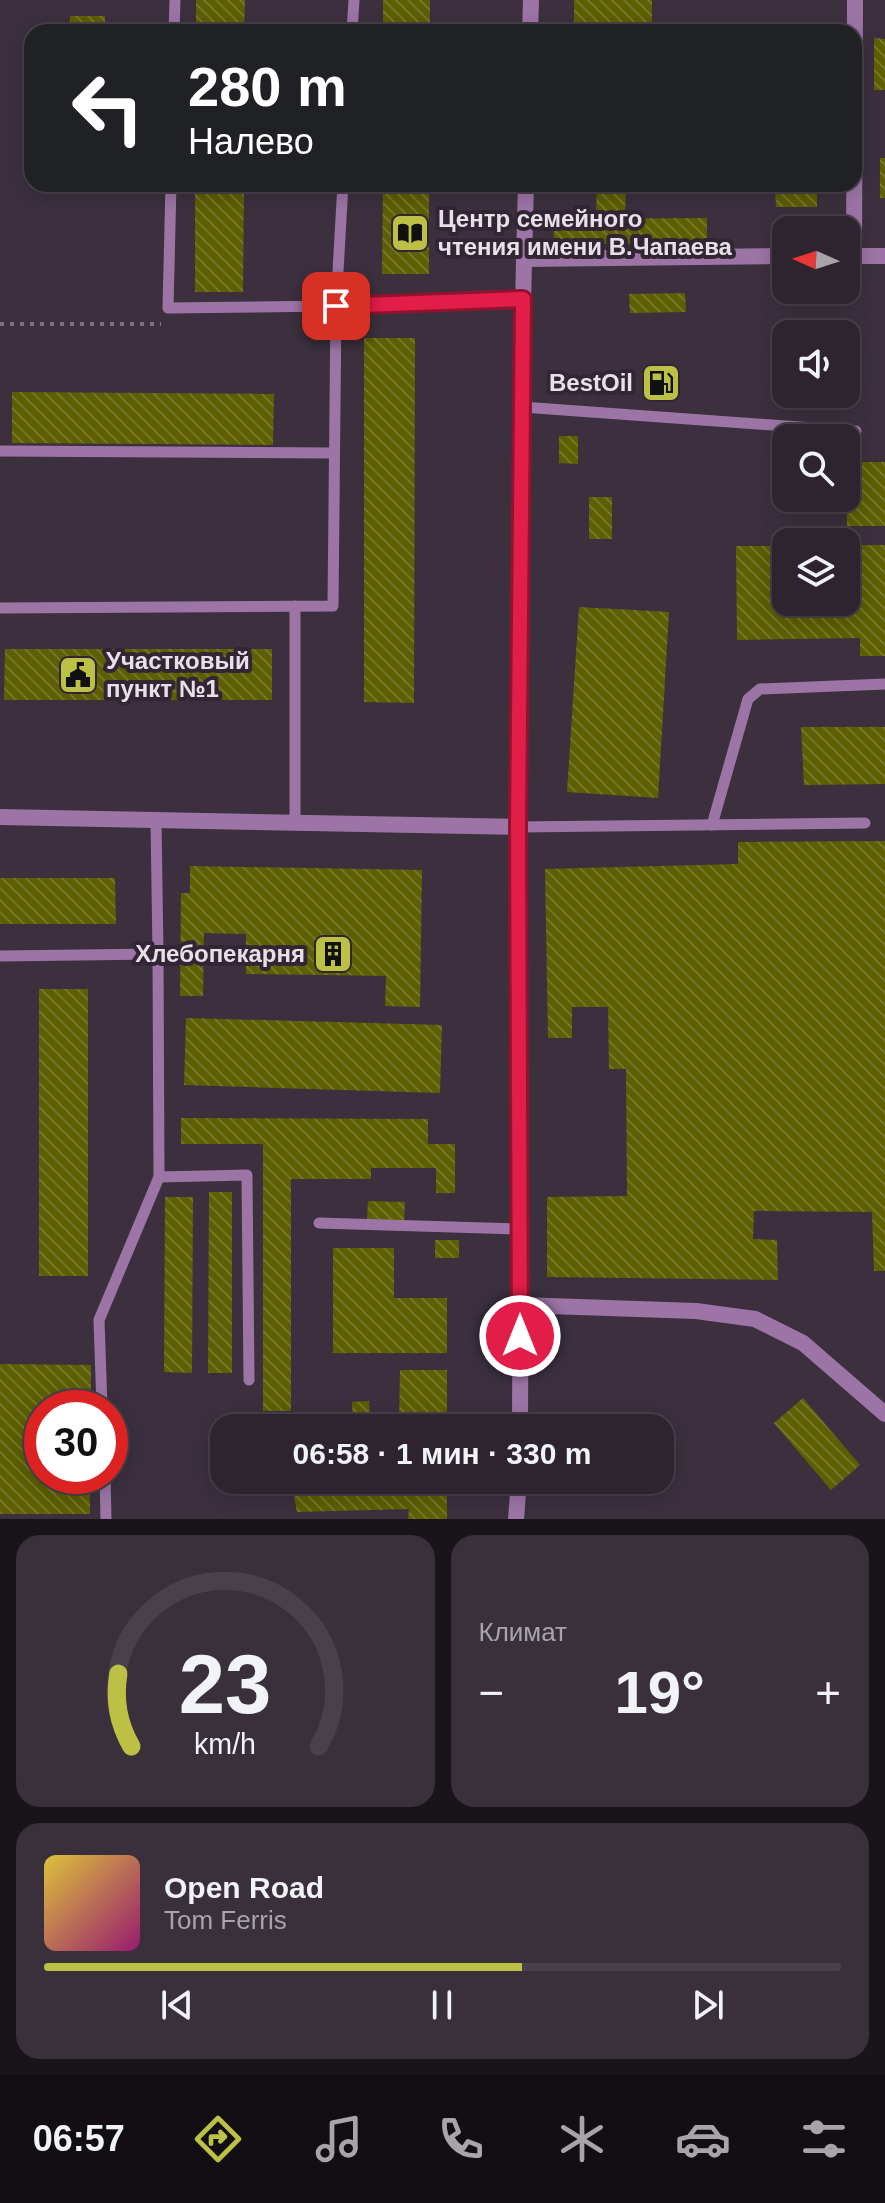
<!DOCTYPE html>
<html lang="ru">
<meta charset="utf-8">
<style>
:root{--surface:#2d242f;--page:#39303b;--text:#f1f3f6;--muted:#a7a4aa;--line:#48414b;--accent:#bcc044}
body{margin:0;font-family:Helvetica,sans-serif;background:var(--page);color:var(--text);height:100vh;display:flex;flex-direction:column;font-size:30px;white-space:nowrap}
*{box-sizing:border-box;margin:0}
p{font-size:26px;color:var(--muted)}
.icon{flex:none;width:44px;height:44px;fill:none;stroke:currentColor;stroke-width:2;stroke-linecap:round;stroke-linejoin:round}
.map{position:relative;height:1519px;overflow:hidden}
.side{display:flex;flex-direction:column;gap:16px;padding:16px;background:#19141a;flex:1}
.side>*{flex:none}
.guide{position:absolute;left:24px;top:24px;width:838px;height:168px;border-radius:24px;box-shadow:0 4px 20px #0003,0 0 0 2px var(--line);background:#202124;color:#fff;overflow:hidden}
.needle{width:52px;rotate:273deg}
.buttons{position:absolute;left:772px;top:216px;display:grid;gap:16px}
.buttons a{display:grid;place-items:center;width:88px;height:88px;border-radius:16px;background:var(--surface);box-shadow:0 4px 20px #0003,0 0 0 2px var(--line);font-size:40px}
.speed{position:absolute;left:24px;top:1390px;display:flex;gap:16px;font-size:40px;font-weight:700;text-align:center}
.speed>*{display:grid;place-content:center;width:104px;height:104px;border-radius:50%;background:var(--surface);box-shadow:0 4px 20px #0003,0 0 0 2px var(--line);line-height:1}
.speed .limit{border:12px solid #d22;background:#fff;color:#111}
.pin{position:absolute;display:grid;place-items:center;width:68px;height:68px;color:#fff;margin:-34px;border-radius:16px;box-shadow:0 4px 12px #0006}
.me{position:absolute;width:88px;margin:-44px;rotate:0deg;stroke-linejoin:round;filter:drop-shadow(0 0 6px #0008)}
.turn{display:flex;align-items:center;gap:28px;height:168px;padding:0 32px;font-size:36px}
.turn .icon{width:104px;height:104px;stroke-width:2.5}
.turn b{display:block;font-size:56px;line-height:68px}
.big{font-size:60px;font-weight:800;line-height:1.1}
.side .tile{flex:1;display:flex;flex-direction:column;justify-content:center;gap:12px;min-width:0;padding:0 28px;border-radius:24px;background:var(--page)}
.side .dial{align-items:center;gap:0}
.dial svg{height:208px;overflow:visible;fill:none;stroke:var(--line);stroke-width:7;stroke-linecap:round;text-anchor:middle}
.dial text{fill:var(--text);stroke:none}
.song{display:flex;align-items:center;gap:24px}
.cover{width:96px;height:96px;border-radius:12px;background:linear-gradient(135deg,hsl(50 70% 55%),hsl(320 70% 35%))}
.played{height:8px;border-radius:4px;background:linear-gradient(90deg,var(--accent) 60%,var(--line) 60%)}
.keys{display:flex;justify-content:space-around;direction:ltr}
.heat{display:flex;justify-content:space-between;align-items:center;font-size:44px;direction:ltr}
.side .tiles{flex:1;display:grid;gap:16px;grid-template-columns:1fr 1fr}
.tile:last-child{grid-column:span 2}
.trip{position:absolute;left:210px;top:1414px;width:464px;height:80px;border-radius:24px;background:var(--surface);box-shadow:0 4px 20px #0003,0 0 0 2px var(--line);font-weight:800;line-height:80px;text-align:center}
.menu{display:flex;height:128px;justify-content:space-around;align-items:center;background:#120e13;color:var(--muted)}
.menu .icon{width:56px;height:56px}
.menu .current{color:var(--accent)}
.menu b{font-size:36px;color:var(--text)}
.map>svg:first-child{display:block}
.building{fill:url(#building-back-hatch)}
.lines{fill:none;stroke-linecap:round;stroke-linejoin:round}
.path{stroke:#7c717e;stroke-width:4;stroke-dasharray:4 6;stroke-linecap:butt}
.lane{stroke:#9c75a6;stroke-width:11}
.street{stroke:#9c75a6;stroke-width:16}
.route-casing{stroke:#92132f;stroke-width:20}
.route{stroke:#e11d48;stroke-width:14}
.labels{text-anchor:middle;stroke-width:8;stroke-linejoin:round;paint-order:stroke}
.poi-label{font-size:24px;font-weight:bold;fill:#e8e0e9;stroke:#322635;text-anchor:start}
</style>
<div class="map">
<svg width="885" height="1519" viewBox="0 0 885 1519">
<defs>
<pattern id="building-back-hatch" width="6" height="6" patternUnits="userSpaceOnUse" patternTransform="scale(2)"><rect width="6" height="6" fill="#5d5f02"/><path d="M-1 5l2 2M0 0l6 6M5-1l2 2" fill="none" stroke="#747627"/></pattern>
</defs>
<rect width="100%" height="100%" fill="#3c303f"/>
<g class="building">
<path d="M196,0H245L244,32H196Z"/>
<rect x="383" y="0" width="47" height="32"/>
<rect x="574" y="0" width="78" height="32"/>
<rect x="70" y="16" width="35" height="16"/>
<rect x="794" y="27" width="37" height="5"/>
<path d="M874,38L885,39V90H874Z"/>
<rect x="880" y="158" width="5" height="40"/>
<path d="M195,184H244L243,292H195Z"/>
<path d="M383,184H429V274H382Z"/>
<path d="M597,184H626L625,214L596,212Z"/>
<path d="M775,184H817V207H776Z"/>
<path d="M707,218V243L554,244L553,219Z"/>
<path d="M685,293L686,312L630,313L629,294Z"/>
<path d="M364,338H415L414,703L364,702Z"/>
<path d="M12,392L274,394L273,445L12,443Z"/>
<path d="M559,436H578V464L559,463Z"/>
<path d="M782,462H786V498H846V462H885V526H847V506H782Z"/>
<rect x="589" y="497" width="23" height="42"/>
<path d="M846,545H885V656H860V638L737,640L736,546H786V602H846Z"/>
<path d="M579,607L669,612L658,798L567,792Z"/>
<path d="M5,649H272V700H4Z"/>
<path d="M801,727H885V784L804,785Z"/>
<path d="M885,841V1271H874L872,1212L754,1211L753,1239L777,1240L778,1280L547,1277V1197L627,1196L626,1069H609L608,1007H572V1038H548L545,869L738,864V842Z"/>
<path d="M190,866L422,870L420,1007L385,1006L386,976L246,974V934L204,933L203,996H180L181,893H190Z"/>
<path d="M0,878H115L116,924H0Z"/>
<rect x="39" y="989" width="49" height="287"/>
<path d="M186,1018L442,1025L440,1093L184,1085Z"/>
<path d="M181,1118L428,1119V1144H455V1193H436V1168H371V1179H291V1411H263V1144H181Z"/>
<path d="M209,1192H232V1373H208Z"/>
<path d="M165,1197H193L192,1373L164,1372Z"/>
<path d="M368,1201L405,1202L404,1222L367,1221Z"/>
<rect x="435" y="1240" width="24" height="18"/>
<path d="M333,1248H394V1298H447V1353H333Z"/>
<path d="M0,1364L91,1365V1408H42V1476H90V1514H0Z"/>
<path d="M400,1370H447V1428H399Z"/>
<path d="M803,1398L860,1465L831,1490L774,1423Z"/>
<path d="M369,1401L370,1423H353L352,1402Z"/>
<path d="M334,1419L335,1428H312V1420Z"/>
<path d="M291,1480H325V1482H447V1519H408L409,1509L297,1512Z"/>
</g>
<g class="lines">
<path class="path" d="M0,324H161"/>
<g class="lane">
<path d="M174,32L175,0"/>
<path d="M352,32L354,0"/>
<path d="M171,184L168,308L336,306L523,299"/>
<path d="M522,407L856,431"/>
<path d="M0,451L334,453"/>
<path d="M0,608L333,606L336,306L343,184"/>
<path d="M295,822V606"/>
<path d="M712,825L748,699L760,689L885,684"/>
<path d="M518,827L865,823"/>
<path d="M158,954L159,1177L247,1175L249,1380"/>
<path d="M0,956L158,954L156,820"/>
<path d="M319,1223L521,1229"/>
<path d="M102,1408L99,1320L159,1177"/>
<path d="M105,1476L106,1519"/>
</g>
<g class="street">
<path d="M530,32L531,0"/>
<path d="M846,256H885"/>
<path d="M854,256L855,0"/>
<path d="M524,259L786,256"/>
<path d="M0,817L518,827"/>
<path d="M520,1305L696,1311L755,1319L803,1343L885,1414"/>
<path d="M520,1428C522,1013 514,599 526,184"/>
<path d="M516,1519L519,1480"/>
</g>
</g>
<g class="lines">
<defs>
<path id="route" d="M336,306L523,299L518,827L520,1336"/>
</defs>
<use href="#route" class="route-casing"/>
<use href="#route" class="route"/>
</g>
<defs>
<symbol id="library-square" viewBox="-11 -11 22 22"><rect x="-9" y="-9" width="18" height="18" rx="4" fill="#bcc044" stroke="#322635"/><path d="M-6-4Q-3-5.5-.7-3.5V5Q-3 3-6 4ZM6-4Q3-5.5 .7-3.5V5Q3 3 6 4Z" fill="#111"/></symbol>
<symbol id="fuel-square" viewBox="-11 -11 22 22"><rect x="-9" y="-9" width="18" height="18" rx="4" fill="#bcc044" stroke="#322635"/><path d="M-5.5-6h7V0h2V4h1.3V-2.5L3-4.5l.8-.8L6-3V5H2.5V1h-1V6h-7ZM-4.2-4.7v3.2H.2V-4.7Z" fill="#111"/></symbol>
<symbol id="civic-square" viewBox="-11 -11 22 22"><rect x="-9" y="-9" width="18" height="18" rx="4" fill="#bcc044" stroke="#322635"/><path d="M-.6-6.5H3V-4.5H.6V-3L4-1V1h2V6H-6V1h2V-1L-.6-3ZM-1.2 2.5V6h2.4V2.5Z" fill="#111"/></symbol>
<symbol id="building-square" viewBox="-11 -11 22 22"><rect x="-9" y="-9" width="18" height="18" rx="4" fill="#bcc044" stroke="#322635"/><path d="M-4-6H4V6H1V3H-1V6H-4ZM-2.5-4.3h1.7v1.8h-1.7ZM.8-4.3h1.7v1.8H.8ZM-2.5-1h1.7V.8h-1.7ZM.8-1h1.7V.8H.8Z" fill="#111"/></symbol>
</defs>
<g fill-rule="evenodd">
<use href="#library-square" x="388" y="211" width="44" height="44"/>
<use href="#fuel-square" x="639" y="361" width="44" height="44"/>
<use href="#civic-square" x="56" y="653" width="44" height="44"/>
<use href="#building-square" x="311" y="932" width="44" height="44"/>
</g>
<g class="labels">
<g class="poi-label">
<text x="438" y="227">Центр семейного<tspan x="438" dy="28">чтения имени В.Чапаева</tspan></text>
<text x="633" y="391" text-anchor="end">BestOil</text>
<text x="106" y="669">Участковый<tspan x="106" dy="28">пункт №1</tspan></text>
<text x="305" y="962" text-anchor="end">Хлебопекарня</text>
</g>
</g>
</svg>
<div class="buttons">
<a><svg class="needle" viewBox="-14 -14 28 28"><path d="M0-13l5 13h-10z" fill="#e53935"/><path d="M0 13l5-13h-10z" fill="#a7a4aa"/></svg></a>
<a><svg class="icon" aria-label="sound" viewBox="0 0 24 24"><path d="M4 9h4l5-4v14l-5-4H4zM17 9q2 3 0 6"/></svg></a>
<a><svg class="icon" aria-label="search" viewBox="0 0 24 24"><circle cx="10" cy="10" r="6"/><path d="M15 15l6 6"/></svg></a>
<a><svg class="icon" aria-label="layers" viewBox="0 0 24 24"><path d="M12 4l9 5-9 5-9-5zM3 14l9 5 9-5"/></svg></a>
</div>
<div class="speed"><div class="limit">30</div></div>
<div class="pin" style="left:336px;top:306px;background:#d93025"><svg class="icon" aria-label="arrive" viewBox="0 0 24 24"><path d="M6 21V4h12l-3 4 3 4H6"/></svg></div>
<svg class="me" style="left:520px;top:1336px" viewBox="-20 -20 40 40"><circle r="17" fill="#e11d48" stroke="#fff" stroke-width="3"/><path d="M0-11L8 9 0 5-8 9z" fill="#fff"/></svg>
<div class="trip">06:58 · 1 мин · 330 m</div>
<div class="guide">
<div class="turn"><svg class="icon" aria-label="left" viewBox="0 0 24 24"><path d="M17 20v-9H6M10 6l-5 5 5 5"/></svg><div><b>280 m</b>Налево</div></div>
</div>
</div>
<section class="side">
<div class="tiles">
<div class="tile dial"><svg viewBox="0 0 100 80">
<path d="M14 69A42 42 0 1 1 86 69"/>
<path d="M14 69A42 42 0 0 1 9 41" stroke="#bcc044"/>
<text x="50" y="56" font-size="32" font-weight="700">23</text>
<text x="50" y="72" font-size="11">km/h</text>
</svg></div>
<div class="tile"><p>Климат</p>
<div class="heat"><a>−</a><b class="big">19°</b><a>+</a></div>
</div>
<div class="tile">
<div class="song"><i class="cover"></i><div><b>Open Road</b><p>Tom Ferris</p></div></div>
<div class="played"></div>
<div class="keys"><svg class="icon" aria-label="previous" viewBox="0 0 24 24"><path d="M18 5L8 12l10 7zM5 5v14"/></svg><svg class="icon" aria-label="pause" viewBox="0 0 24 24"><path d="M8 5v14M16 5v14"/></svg><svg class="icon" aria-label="next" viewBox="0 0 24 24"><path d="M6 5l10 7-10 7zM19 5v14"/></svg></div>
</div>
</div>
</section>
<nav class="menu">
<b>06:57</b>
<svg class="icon current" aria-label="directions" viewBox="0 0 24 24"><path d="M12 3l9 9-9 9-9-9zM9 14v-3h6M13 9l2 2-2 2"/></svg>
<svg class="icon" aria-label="music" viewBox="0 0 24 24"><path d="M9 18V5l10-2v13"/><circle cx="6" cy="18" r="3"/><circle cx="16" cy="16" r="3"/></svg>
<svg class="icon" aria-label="phone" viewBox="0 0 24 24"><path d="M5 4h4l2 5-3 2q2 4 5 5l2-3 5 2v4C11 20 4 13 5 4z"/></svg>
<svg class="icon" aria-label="climate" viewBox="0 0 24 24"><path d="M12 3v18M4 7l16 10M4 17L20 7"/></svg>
<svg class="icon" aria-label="car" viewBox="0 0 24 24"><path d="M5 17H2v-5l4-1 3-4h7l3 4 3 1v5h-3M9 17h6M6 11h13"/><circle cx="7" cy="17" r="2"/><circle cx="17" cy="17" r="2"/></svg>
<svg class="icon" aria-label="filters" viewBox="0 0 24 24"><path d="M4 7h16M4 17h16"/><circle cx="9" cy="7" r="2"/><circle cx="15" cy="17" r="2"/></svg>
</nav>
